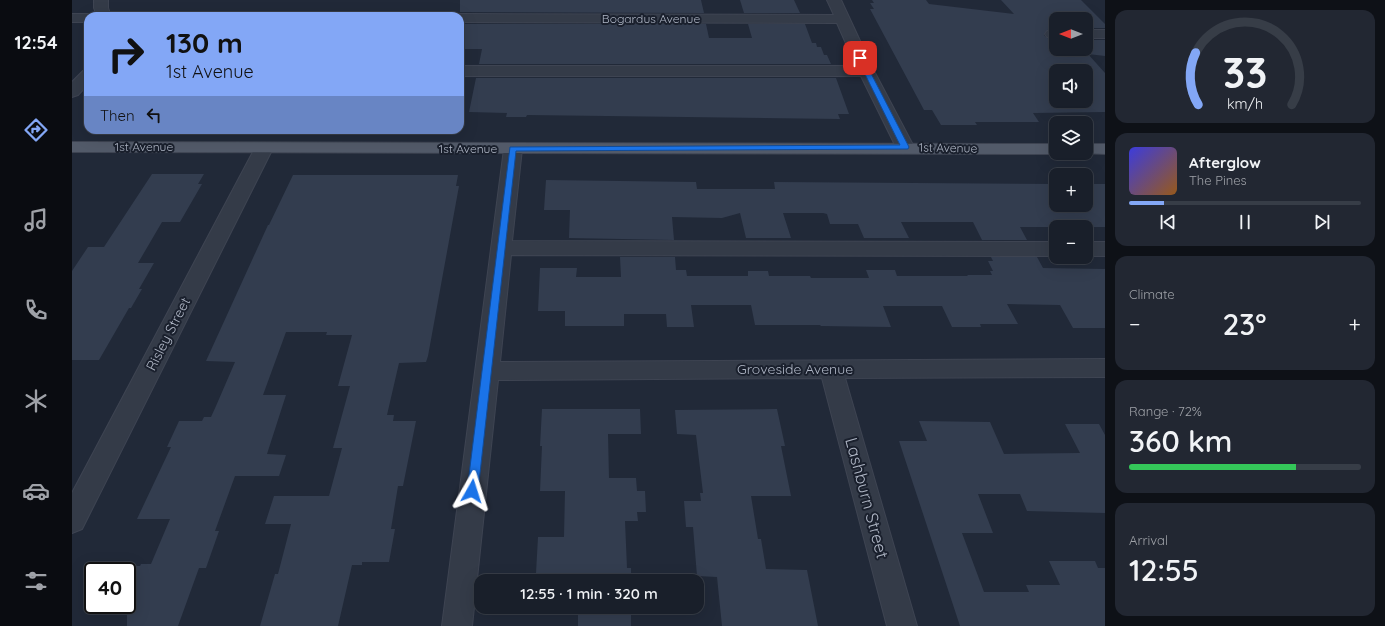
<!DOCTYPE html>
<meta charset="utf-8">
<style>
:root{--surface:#191f2a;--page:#222732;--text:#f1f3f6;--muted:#9fa2a8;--line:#373d47;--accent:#83a7f6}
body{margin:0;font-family:Quicksand,sans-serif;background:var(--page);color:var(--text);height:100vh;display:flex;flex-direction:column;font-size:15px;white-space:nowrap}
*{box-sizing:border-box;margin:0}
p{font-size:13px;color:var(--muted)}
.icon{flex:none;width:22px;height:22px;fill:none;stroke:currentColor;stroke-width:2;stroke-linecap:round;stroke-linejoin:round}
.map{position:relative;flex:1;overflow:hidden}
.drawer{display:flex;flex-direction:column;gap:10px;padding:10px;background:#0e1117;width:280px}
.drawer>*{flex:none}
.top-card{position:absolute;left:12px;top:12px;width:380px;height:122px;border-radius:12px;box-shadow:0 4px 16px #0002,0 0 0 1px var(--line);background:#83a7f6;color:#111;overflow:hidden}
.needle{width:26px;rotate:270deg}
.controls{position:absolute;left:977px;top:12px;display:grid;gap:8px}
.controls a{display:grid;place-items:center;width:44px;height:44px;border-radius:8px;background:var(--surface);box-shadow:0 4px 16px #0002,0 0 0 1px var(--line);font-size:20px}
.speed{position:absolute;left:12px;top:562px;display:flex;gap:8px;font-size:20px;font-weight:700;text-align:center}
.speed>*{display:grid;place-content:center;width:52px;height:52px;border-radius:50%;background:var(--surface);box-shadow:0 4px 16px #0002,0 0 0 1px var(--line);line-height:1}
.speed .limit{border:2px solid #111;border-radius:6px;background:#fff;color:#111}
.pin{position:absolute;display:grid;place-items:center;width:34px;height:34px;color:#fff;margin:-17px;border-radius:8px;box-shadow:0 2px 6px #0006}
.me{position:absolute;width:44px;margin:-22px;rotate:6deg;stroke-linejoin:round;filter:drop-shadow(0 0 3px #0008)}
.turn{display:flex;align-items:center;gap:14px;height:84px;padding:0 16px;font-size:18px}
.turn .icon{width:52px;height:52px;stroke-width:2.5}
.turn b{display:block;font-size:28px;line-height:34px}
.then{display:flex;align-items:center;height:38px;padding:0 16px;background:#0003;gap:8px;font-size:15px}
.big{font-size:30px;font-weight:600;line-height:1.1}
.drawer .card{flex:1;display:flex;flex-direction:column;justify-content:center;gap:6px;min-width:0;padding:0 14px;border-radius:12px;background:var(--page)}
.drawer .dial{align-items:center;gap:0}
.dial svg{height:104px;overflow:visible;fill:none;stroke:var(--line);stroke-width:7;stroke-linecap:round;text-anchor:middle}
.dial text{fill:var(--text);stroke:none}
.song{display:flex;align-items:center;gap:12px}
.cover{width:48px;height:48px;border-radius:6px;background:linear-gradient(135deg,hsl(240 70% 55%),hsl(30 70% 35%))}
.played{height:4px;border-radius:2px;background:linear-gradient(90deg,var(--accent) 15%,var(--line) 15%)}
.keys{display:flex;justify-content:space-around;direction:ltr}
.heat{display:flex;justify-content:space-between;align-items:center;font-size:22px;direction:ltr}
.charge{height:6px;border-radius:3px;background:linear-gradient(90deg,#34c759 72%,var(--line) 0)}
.trip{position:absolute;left:402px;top:574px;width:230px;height:40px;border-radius:12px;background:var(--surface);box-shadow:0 4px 16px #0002,0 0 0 1px var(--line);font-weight:600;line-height:40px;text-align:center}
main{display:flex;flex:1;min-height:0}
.tabs{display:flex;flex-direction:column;width:72px;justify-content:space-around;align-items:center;background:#0a0c11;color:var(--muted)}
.tabs .icon{width:28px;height:28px}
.tabs .on{color:var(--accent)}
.tabs b{font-size:18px;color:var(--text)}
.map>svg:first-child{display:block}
.building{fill:#333d4f;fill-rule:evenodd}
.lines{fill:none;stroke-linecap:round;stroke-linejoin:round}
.minor-casing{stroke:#3e4452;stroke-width:2}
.major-casing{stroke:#3e4452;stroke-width:2}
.minor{fill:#343b48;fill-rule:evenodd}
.major{fill:#525a69;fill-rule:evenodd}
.route{fill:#1a73e8;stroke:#114b97}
.labels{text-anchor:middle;stroke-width:4;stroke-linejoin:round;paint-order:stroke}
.far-street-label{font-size:12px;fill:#afb6c5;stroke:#1a202d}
.street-label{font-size:14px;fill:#afb6c5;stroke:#1a202d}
.near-street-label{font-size:17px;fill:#afb6c5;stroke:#1a202d}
</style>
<main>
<nav class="tabs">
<b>12:54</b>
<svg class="icon on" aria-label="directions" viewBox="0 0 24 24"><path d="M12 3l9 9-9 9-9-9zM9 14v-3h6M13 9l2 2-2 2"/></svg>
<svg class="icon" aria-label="music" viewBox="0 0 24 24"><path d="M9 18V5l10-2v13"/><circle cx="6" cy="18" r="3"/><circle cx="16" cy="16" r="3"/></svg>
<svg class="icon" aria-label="phone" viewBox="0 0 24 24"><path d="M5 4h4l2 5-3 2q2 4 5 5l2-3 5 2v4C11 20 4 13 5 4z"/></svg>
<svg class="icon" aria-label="climate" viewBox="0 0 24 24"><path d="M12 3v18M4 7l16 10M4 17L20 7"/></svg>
<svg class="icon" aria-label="car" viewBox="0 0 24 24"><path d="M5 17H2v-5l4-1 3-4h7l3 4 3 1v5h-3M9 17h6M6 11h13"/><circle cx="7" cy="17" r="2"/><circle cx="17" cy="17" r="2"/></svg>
<svg class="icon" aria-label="filters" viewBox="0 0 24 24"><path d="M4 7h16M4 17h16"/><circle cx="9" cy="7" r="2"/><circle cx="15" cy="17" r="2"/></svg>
</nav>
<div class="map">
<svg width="1033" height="626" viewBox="0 0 1033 626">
<rect width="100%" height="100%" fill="#212938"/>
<g class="building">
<path d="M388,0H629L632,13L388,12Z"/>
<path d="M668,0H722L728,13H672Z"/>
<path d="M800,0H854L857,4L942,14L929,0H1009L1033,24V28H1014V19H984V29L975,30L972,35L975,38L984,39V49H1014V40H1033V56L1016,54L1033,73V112L961,113L967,122H903L905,125H869L860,110H852L798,9H802L798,3H802ZM984,71H1014V101H984Z"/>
<path d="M388,24H634L637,38H680L676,24H733L740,43H744L745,47H749L752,55H755L759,64H407L410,49H388Z"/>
<path d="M404,78H764L777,114H766L768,119L455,115L454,117H434L435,113L397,112Z"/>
<path d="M80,174H132L126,184H130L108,222H90L66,263H82L67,289H70L59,308H57L27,360H0V271L16,247H32Z"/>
<path d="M221,175H386L384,186H387L356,356L354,362L327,363L315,415H322L321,421H344L331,486H326L319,529H323L317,562H290V565H280L266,626H188L203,574H206L219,524H193L202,496H257L270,448H261L278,386H266L280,335H254L255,332H214L191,395H214L195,454L214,455L207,476H163L143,531H147L134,568H127L106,626H55V566H68L69,564H79L98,519H65L99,447H95L107,421H130L132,417H139L144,406L163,362L134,361L196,225H197Z"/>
<path d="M474,180L624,182L625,189H703L702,182L984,184V205H1014V184H1033V227H948L955,240H910L901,222H829L837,238H792L786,224H758L755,214L751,213H711L719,238H674L668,213L650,218L600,217L602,240L497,238L498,210H472Z"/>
<path d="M548,257H603L604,270H614L615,276H676V271H696L697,276H738L739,278H797L794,270H823L825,276H896L895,275H920L918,271H921L916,261H921L919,257H965L971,268L1033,269V328H1001L988,305L935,304L946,324H908L909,327H880L870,306H811L819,327L749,326L748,325H683L679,305H619L622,327H595L594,314H552V326H493V311H466L468,268H505L504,277H549Z"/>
<path d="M470,409H568L569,434H536L537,478H564L565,491H573L574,512H565L566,521H553L555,568H559V581H504V573H464L466,537H492L493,491H468L470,446H468Z"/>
<path d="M705,409L713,446H709L719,496H679L686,539H689L694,569L735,570L746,626H650L645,577L625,576L621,527H614L612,501H629L628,493H631L624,435L605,434L603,410Z"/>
<path d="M847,421L918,422L932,454L1008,453L993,424H1027L1033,435V513L955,511L948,494H906L921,533H890L912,592H957L954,585H988L977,561H1023L1026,568H1033V626H888L827,441H855Z"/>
<path d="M503,607H559V626H506V607Z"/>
</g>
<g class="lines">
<defs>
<g id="minor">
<path d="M22,0H36V8L39,16H25L22,8Z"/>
<path d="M755,0H769L802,71L842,147L839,151L833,152L827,151L824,147L789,76H388V66H784L765,23L388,22V16H382L388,14L762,15Z"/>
<path d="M0,14H16L22,16H16V22H0Z"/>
<path d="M984,30V38L975,37L973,34L975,31Z"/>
<rect x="1014" y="30" width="19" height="8"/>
<path d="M16,69V84L6,95L0,97V82L11,71Z"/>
<path d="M192,143L198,144L201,148L10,529L0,533V493L183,148L186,144Z"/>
<path d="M441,144L447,145L450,149L440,241L984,242V256L439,255L428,362L1033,359V377L773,378L845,626H815L750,378L426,380L400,626H370L432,149L435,145Z"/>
<rect x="1014" y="242" width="19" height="14"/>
</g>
<g id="major">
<path d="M0,142L984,144V153H989L984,154L0,152Z"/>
<path d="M1014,144H1033V154L1009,153H1014Z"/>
</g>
</defs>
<use href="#minor" class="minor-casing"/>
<use href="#major" class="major-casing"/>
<use href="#minor" class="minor"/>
<use href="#major" class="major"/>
</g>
<path class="route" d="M786,57L791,58L837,147L836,149L444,151L406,491L404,495L400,496L396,495L395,491L438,147L828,145L785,58Z"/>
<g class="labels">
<g class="far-street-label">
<text x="579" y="23">Bogardus Avenue</text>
<text x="72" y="151">1st Avenue</text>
<text transform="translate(876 148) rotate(1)" y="4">1st Avenue</text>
<text x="396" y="153">1st Avenue</text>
</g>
<g class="street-label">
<text transform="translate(96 334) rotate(-63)" y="5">Risley Street</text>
<text x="723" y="374">Groveside Avenue</text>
</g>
<g class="near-street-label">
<text transform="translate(795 498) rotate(75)" y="6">Lashburn Street</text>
</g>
</g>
</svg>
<div class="controls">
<a><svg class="needle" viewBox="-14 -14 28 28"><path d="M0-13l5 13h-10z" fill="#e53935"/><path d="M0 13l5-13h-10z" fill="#9fa2a8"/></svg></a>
<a><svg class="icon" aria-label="sound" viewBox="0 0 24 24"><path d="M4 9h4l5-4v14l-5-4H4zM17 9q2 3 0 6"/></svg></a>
<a><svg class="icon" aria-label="layers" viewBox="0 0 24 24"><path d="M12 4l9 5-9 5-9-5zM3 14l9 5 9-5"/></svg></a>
<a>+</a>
<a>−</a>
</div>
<div class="speed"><div class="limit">40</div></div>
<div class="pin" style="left:788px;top:58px;background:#d93025"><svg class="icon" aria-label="arrive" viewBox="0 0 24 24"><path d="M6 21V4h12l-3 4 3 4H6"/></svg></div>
<svg class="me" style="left:400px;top:491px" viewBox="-20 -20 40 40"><path d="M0-17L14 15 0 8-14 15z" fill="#1a73e8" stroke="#fff" stroke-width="4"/></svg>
<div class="trip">12:55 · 1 min · 320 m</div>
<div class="top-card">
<div class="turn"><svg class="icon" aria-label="right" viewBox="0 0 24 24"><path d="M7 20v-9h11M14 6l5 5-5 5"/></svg><div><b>130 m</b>1st Avenue</div></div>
<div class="then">Then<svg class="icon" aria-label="left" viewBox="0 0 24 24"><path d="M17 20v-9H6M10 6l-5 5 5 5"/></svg></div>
</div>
</div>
<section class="drawer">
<div class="card dial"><svg viewBox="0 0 100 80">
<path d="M14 69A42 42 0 1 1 86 69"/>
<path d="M14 69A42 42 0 0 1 12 29" stroke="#83a7f6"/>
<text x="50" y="56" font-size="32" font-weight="700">33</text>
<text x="50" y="72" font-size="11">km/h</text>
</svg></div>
<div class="card">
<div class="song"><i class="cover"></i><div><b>Afterglow</b><p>The Pines</p></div></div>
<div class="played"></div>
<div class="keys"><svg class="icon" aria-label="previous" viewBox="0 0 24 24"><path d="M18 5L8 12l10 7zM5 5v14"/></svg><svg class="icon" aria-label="pause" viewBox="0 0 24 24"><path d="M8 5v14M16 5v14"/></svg><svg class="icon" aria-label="next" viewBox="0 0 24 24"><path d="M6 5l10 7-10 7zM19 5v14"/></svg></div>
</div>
<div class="card"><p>Climate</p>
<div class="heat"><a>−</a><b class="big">23°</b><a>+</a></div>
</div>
<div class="card"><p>Range · 72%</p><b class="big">360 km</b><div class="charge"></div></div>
<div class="card"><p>Arrival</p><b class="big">12:55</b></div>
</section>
</main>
